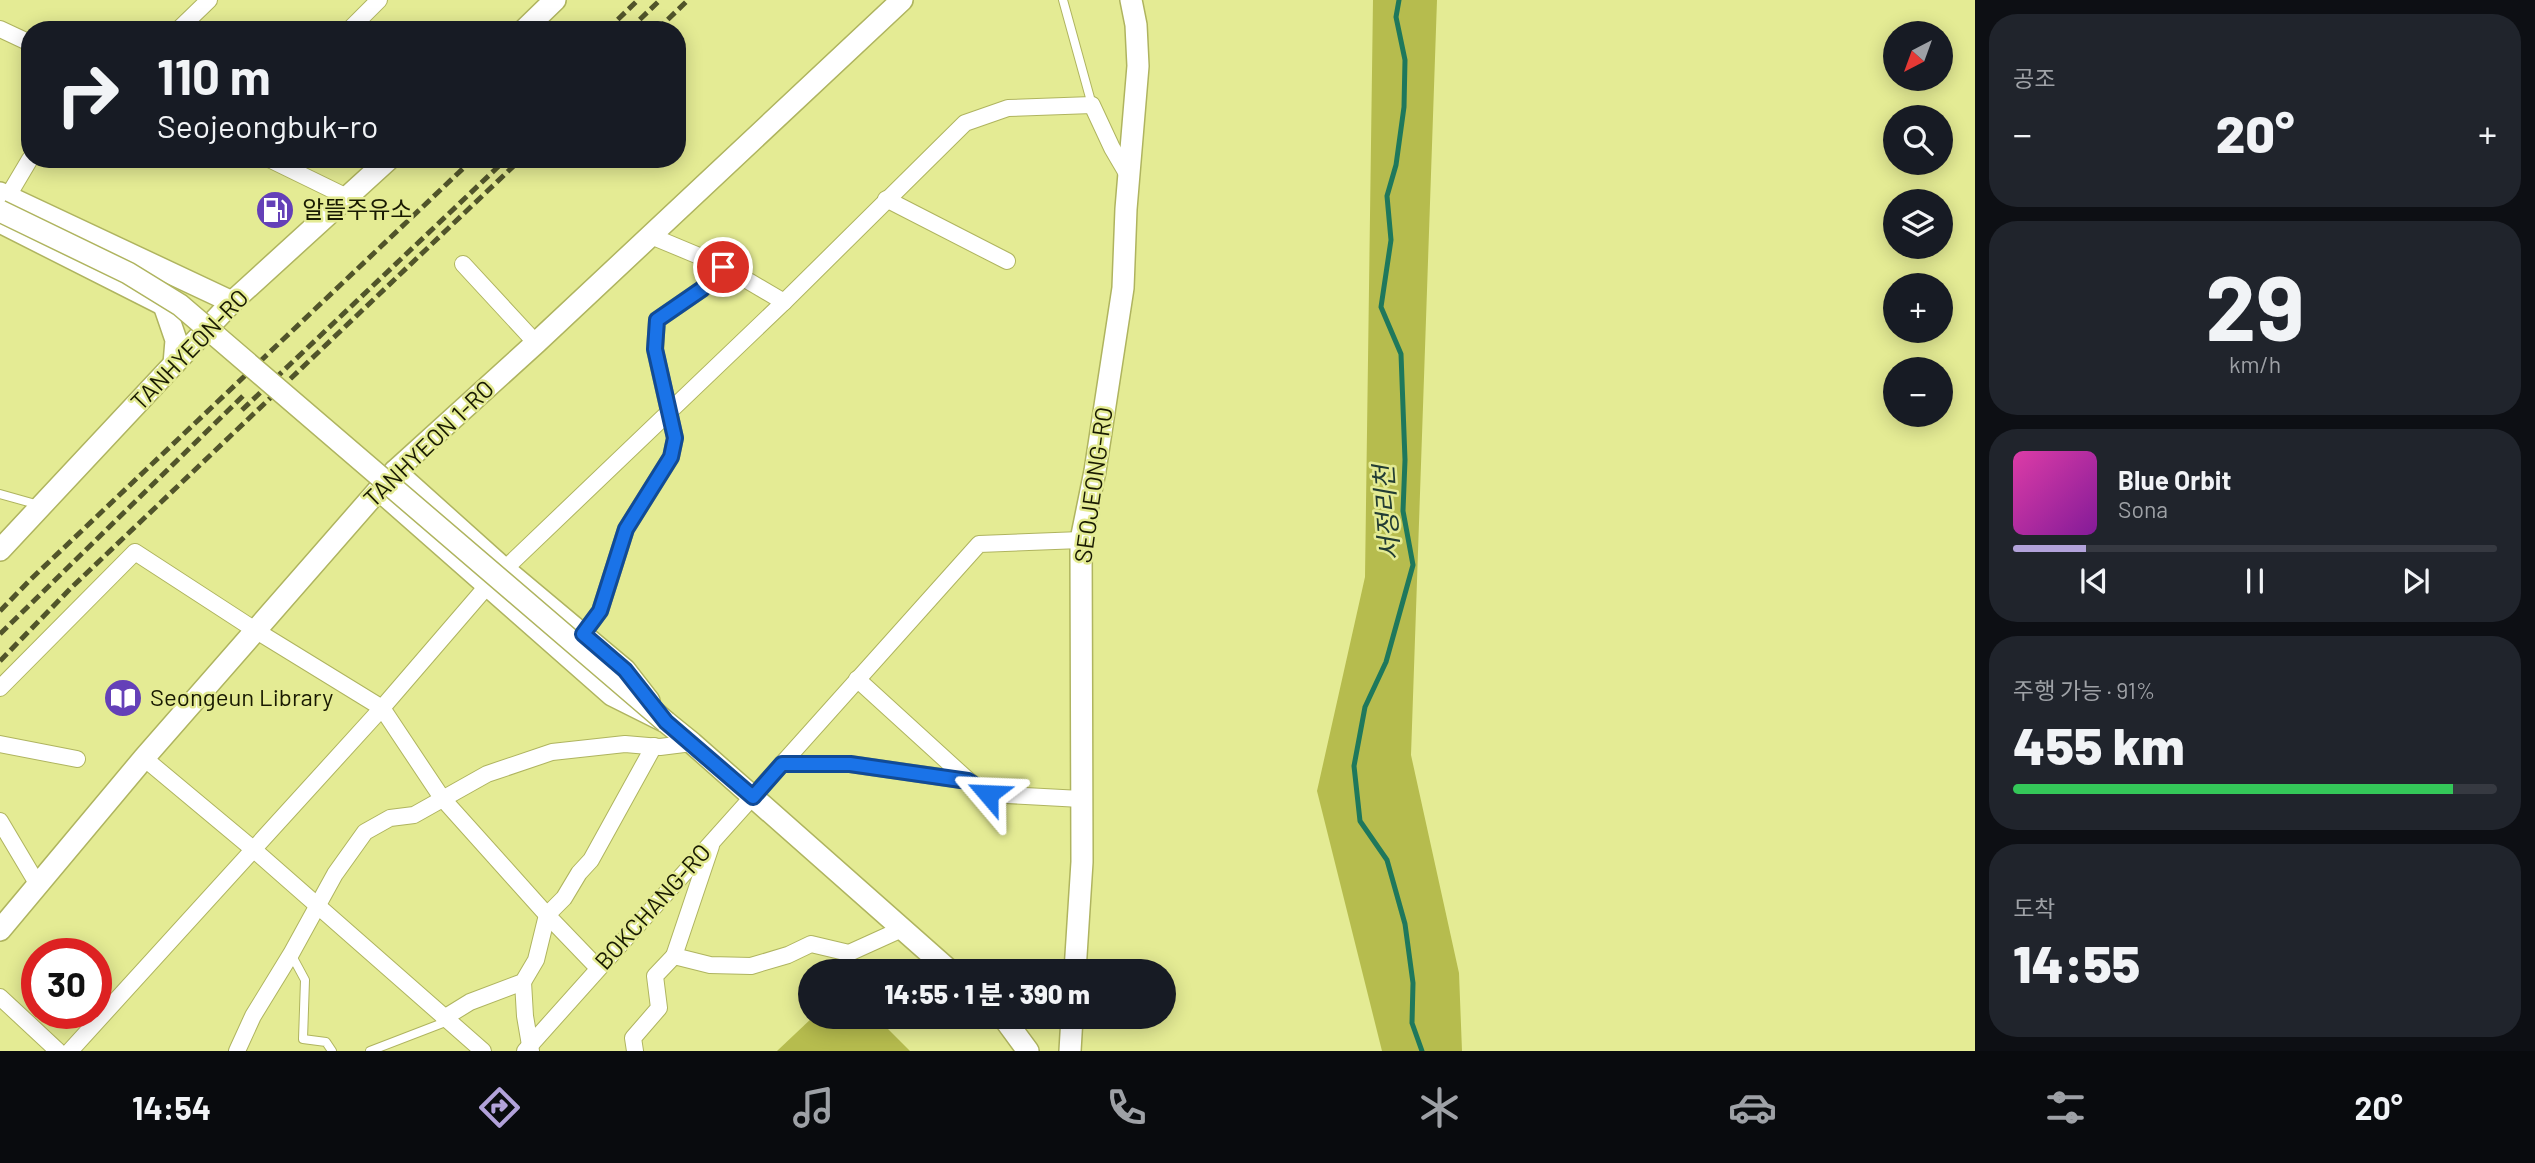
<!DOCTYPE html>
<html lang="ko">
<meta charset="utf-8">
<style>
:root{--surface:#171b24;--page:#20242c;--text:#f1f3f6;--muted:#9ea1a6;--line:#363941;--accent:#b2a2da}
body{margin:0;font-family:Barlow,"Noto Sans KR",sans-serif;background:var(--page);color:var(--text);height:100vh;display:flex;flex-direction:column;font-size:26px;white-space:nowrap}
*{box-sizing:border-box;margin:0}
p{font-size:23px;color:var(--muted)}
.icon{flex:none;width:38px;height:38px;fill:none;stroke:currentColor;stroke-width:2;stroke-linecap:round;stroke-linejoin:round}
.map{position:relative;flex:1;overflow:hidden}
.drawer{display:flex;flex-direction:column;gap:14px;padding:14px;background:#0d0f14;width:560px}
.drawer>*{flex:none}
.guide{position:absolute;left:21px;top:21px;width:665px;height:147px;border-radius:28px;box-shadow:0 4px 18px #0003;background:#171b24;color:var(--text);overflow:hidden}
.needle{width:46px;rotate:221deg}
.fabs{position:absolute;left:1883px;top:21px;display:grid;gap:14px}
.fabs a{display:grid;place-items:center;width:70px;height:70px;border-radius:50%;background:var(--surface);box-shadow:0 4px 18px #0003;font-size:35px}
.speed{position:absolute;left:21px;top:938px;display:flex;gap:14px;font-size:35px;font-weight:700;text-align:center}
.speed>*{display:grid;place-content:center;width:91px;height:91px;border-radius:50%;background:var(--surface);box-shadow:0 4px 18px #0003;line-height:1}
.speed .limit{border:10px solid #d22;background:#fff;color:#111}
.pin{position:absolute;display:grid;place-items:center;width:60px;height:60px;color:#fff;margin:-30px;border:4px solid #fff;border-radius:50%;box-shadow:0 2px 7px #0007}
.me{position:absolute;width:77px;margin:-38px;rotate:296deg;stroke-linejoin:round;filter:drop-shadow(0 0 5px #0008)}
.turn{display:flex;align-items:center;gap:24px;height:147px;padding:0 21px;font-size:32px}
.turn .icon{width:91px;height:91px;stroke-width:2.5}
.turn b{display:block;font-size:49px;line-height:60px}
.big{font-size:52px;font-weight:800;line-height:1.1}
.drawer .tile{flex:1;display:flex;flex-direction:column;justify-content:center;gap:10px;min-width:0;padding:0 24px;border-radius:28px;background:var(--page)}
.drawer .dial{align-items:center;gap:0}
.dial b{font-size:91px;line-height:1}
.song{display:flex;align-items:center;gap:21px}
.cover{width:84px;height:84px;border-radius:10px;background:linear-gradient(135deg,hsl(320 70% 55%),hsl(290 70% 35%))}
.played{height:7px;border-radius:4px;background:linear-gradient(90deg,var(--accent) 15%,var(--line) 15%)}
.keys{display:flex;justify-content:space-around;direction:ltr}
.heat{display:flex;justify-content:space-between;align-items:center;font-size:38px;direction:ltr}
.charge{height:10px;border-radius:5px;background:linear-gradient(90deg,#34c759 91%,var(--line) 0)}
.trip{position:absolute;left:798px;top:959px;width:378px;height:70px;border-radius:35px;background:var(--surface);box-shadow:0 4px 18px #0003;font-weight:800;line-height:70px;text-align:center}
.tab-bar{display:flex;height:112px;justify-content:space-around;align-items:center;background:#090b0e;color:var(--muted)}
.tab-bar .icon{width:49px;height:49px}
.tab-bar .current{color:var(--accent)}
.tab-bar b{font-size:32px;color:var(--text)}
main{display:flex;flex:1;min-height:0}
.map>svg:first-child{display:block}
.green{fill:#b6bc4e}
.lines{fill:none;stroke-linecap:round;stroke-linejoin:round}
.stream{stroke:#1e785c;stroke-width:5}
.service-casing{stroke:#afb45f;stroke-width:10}
.minor-casing{stroke:#afb45f;stroke-width:18}
.tertiary-casing{stroke:#afb45f;stroke-width:24}
.service{stroke:#fff;stroke-width:8}
.minor{stroke:#fff;stroke-width:16}
.tertiary{stroke:#fff;stroke-width:21}
.rail{stroke:#51542a;stroke-width:5;stroke-dasharray:10 5;stroke-linecap:butt}
.tertiary-bridge-casing{stroke:#afb45f;stroke-width:24;stroke-linecap:butt}
.tertiary-bridge{stroke:#fff;stroke-width:21}
.route-casing{stroke:#114b97;stroke-width:18}
.route{stroke:#1a73e8;stroke-width:12}
.labels{text-anchor:middle;stroke-width:5;stroke-linejoin:round;paint-order:stroke}
.poi-label{font-size:24px;fill:#181901;stroke:#e4eb94;text-anchor:start}
.street-label{font-size:24px;fill:#181901;stroke:#e4eb94}
.water-label{font-size:26px;font-style:italic;fill:#223c34;stroke:#e4eb94}
</style>
<main>
<div class="map">
<svg width="1975" height="1051" viewBox="0 0 1975 1051">
<rect width="100%" height="100%" fill="#e4eb94"/>
<g class="green">
<path d="M1373,0H1437L1411,755L1459,973L1462,1051H1382L1317,791L1365,577Z"/>
<path d="M813,1017H876L910,1051H777Z"/>
</g>
<g class="lines">
<path class="stream" d="M1399,0L1396,17L1405,60L1404,107L1396,165L1387,196L1391,240L1381,307L1401,354L1405,460L1403,511L1413,565L1386,662L1365,707L1354,766L1360,821L1387,860L1405,924L1413,983L1412,1023L1422,1051"/>
<defs>
<g id="service">
<path d="M1063,0L1092,105"/>
<path d="M0,494L39,505"/>
<path d="M291,954L305,980L303,1039L326,1042L332,1051"/>
<path d="M370,1051L448,1021"/>
</g>
<g id="minor">
<path d="M0,29L30,43"/>
<path d="M178,30L209,0"/>
<path d="M349,30L379,0"/>
<path d="M269,159L349,198"/>
<path d="M8,196L30,159"/>
<path d="M886,199L1007,261"/>
<path d="M651,236L723,266"/>
<path d="M463,264L536,343"/>
<path d="M583,634L600,611L626,529L671,457L675,438L655,350L657,320L702,289L723,266L784,302L965,123L1008,108L1092,105L1112,148L1129,177"/>
<path d="M857,679L969,781L988,794L1081,799"/>
<path d="M0,688L135,552L255,630L382,708L442,798L547,915L598,968"/>
<path d="M0,744L77,759"/>
<path d="M144,758L253,849L483,1051"/>
<path d="M782,764H850L969,781"/>
<path d="M0,821L38,885"/>
<path d="M674,956L711,846"/>
<path d="M523,982L525,1016L531,1051"/>
<path d="M0,997L58,1051"/>
<path d="M444,1018L470,1002L523,982L536,960L547,915L564,898L579,873L591,860L654,746"/>
<path d="M70,1051L382,708L488,585L784,302"/>
<path d="M237,1051L253,1016L291,954L335,874L365,832L390,818L414,815L487,774L552,752L625,744L660,747L692,743"/>
<path d="M525,1051L979,544L1081,540"/>
<path d="M635,1051L633,1038L659,1008L655,976L674,956L710,965L751,966L788,955L811,944L849,953L902,929"/>
</g>
<g id="tertiary">
<path d="M524,30L555,0"/>
<path d="M0,193L232,302"/>
<path d="M0,222L164,305"/>
<path d="M164,305L176,340L174,364"/>
<path d="M395,471L502,567L625,670L649,701"/>
<path d="M379,490L612,695L666,722L692,743L950,971"/>
<path d="M0,550L232,302L389,159"/>
<path d="M0,930L144,758L395,471L536,343L902,0"/>
<path d="M1075,971L1082,862L1081,540L1095,471L1123,288L1126,209L1138,66L1136,25L1131,0"/>
<path d="M1003,1017L1028,1051"/>
<path d="M1070,1051L1072,1017"/>
</g>
</defs>
<use href="#service" class="service-casing"/>
<use href="#minor" class="minor-casing"/>
<use href="#tertiary" class="tertiary-casing"/>
<use href="#service" class="service"/>
<use href="#minor" class="minor"/>
<use href="#tertiary" class="tertiary"/>
<g class="rail">
<path d="M607,30L638,0"/>
<path d="M629,30L660,0"/>
<path d="M657,30L688,0"/>
<path d="M242,410L501,164"/>
<path d="M0,611L31,579L473,159"/>
<path d="M0,634L245,394"/>
<path d="M0,661L71,588L521,159"/>
</g>
<defs>
<path id="tertiary-bridge" d="M0,211L128,273L180,305L666,722"/>
</defs>
<use href="#tertiary-bridge" class="tertiary-bridge-casing"/>
<use href="#tertiary-bridge" class="tertiary-bridge"/>
</g>
<g class="lines">
<defs>
<path id="route" d="M723,267L702,289L657,320L655,349L675,438L671,457L626,529L600,611L583,634L625,670L666,722L753,797L782,764H850L968,781L988,794"/>
</defs>
<use href="#route" class="route-casing"/>
<use href="#route" class="route"/>
</g>
<defs>
<symbol id="fuel-disc" viewBox="-11 -11 22 22"><circle r="9.5" fill="#6440b8" stroke="#e4eb94"/><path d="M-5.5-6h7V0h2V4h1.3V-2.5L3-4.5l.8-.8L6-3V5H2.5V1h-1V6h-7ZM-4.2-4.7v3.2H.2V-4.7Z" fill="#fff"/></symbol>
<symbol id="library-disc" viewBox="-11 -11 22 22"><circle r="9.5" fill="#6440b8" stroke="#e4eb94"/><path d="M-6-4Q-3-5.5-.7-3.5V5Q-3 3-6 4ZM6-4Q3-5.5 .7-3.5V5Q3 3 6 4Z" fill="#fff"/></symbol>
</defs>
<g fill-rule="evenodd">
<use href="#fuel-disc" x="253" y="188" width="44" height="44"/>
<use href="#library-disc" x="101" y="676" width="44" height="44"/>
</g>
<g class="labels">
<g class="poi-label">
<text x="302" y="218">알뜰주유소</text>
<text x="150" y="706">Seongeun Library</text>
</g>
<g class="street-label">
<text transform="translate(190 350) rotate(-46)" y="8">TANHYEON-RO</text>
<text transform="translate(429 444) rotate(-44)" y="8">TANHYEON 1-RO</text>
<text transform="translate(1094 485) rotate(-82)" y="8">SEOJEONG-RO</text>
<text transform="translate(653 907) rotate(-48)" y="8">BOKCHANG-RO</text>
</g>
<g class="water-label">
<text transform="translate(1387 513) rotate(-94)" y="9">서정리천</text>
</g>
</g>
</svg>
<div class="fabs">
<a><svg class="needle" viewBox="-14 -14 28 28"><path d="M0-13l5 13h-10z" fill="#e53935"/><path d="M0 13l5-13h-10z" fill="#9ea1a6"/></svg></a>
<a><svg class="icon" aria-label="search" viewBox="0 0 24 24"><circle cx="10" cy="10" r="6"/><path d="M15 15l6 6"/></svg></a>
<a><svg class="icon" aria-label="layers" viewBox="0 0 24 24"><path d="M12 4l9 5-9 5-9-5zM3 14l9 5 9-5"/></svg></a>
<a>+</a>
<a>−</a>
</div>
<div class="speed"><div class="limit">30</div></div>
<div class="pin" style="left:723px;top:267px;background:#d93025"><svg class="icon" aria-label="arrive" viewBox="0 0 24 24"><path d="M6 21V4h12l-3 4 3 4H6"/></svg></div>
<svg class="me" style="left:988px;top:794px" viewBox="-20 -20 40 40"><path d="M0-17L14 15 0 8-14 15z" fill="#1a73e8" stroke="#fff" stroke-width="4"/></svg>
<div class="trip">14:55 · 1 분 · 390 m</div>
<div class="guide">
<div class="turn"><svg class="icon" aria-label="right" viewBox="0 0 24 24"><path d="M7 20v-9h11M14 6l5 5-5 5"/></svg><div><b>110 m</b>Seojeongbuk-ro</div></div>
</div>
</div>
<section class="drawer">
<div class="tile"><p>공조</p>
<div class="heat"><a>−</a><b class="big">20°</b><a>+</a></div>
</div>
<div class="tile dial"><b>29</b><p>km/h</p></div>
<div class="tile">
<div class="song"><i class="cover"></i><div><b>Blue Orbit</b><p>Sona</p></div></div>
<div class="played"></div>
<div class="keys"><svg class="icon" aria-label="previous" viewBox="0 0 24 24"><path d="M18 5L8 12l10 7zM5 5v14"/></svg><svg class="icon" aria-label="pause" viewBox="0 0 24 24"><path d="M8 5v14M16 5v14"/></svg><svg class="icon" aria-label="next" viewBox="0 0 24 24"><path d="M6 5l10 7-10 7zM19 5v14"/></svg></div>
</div>
<div class="tile"><p>주행 가능 · 91%</p><b class="big">455 km</b><div class="charge"></div></div>
<div class="tile"><p>도착</p><b class="big">14:55</b></div>
</section>
</main>
<nav class="tab-bar">
<b>14:54</b>
<svg class="icon current" aria-label="directions" viewBox="0 0 24 24"><path d="M12 3l9 9-9 9-9-9zM9 14v-3h6M13 9l2 2-2 2"/></svg>
<svg class="icon" aria-label="music" viewBox="0 0 24 24"><path d="M9 18V5l10-2v13"/><circle cx="6" cy="18" r="3"/><circle cx="16" cy="16" r="3"/></svg>
<svg class="icon" aria-label="phone" viewBox="0 0 24 24"><path d="M5 4h4l2 5-3 2q2 4 5 5l2-3 5 2v4C11 20 4 13 5 4z"/></svg>
<svg class="icon" aria-label="climate" viewBox="0 0 24 24"><path d="M12 3v18M4 7l16 10M4 17L20 7"/></svg>
<svg class="icon" aria-label="car" viewBox="0 0 24 24"><path d="M5 17H2v-5l4-1 3-4h7l3 4 3 1v5h-3M9 17h6M6 11h13"/><circle cx="7" cy="17" r="2"/><circle cx="17" cy="17" r="2"/></svg>
<svg class="icon" aria-label="filters" viewBox="0 0 24 24"><path d="M4 7h16M4 17h16"/><circle cx="9" cy="7" r="2"/><circle cx="15" cy="17" r="2"/></svg>
<b>20°</b>
</nav>
